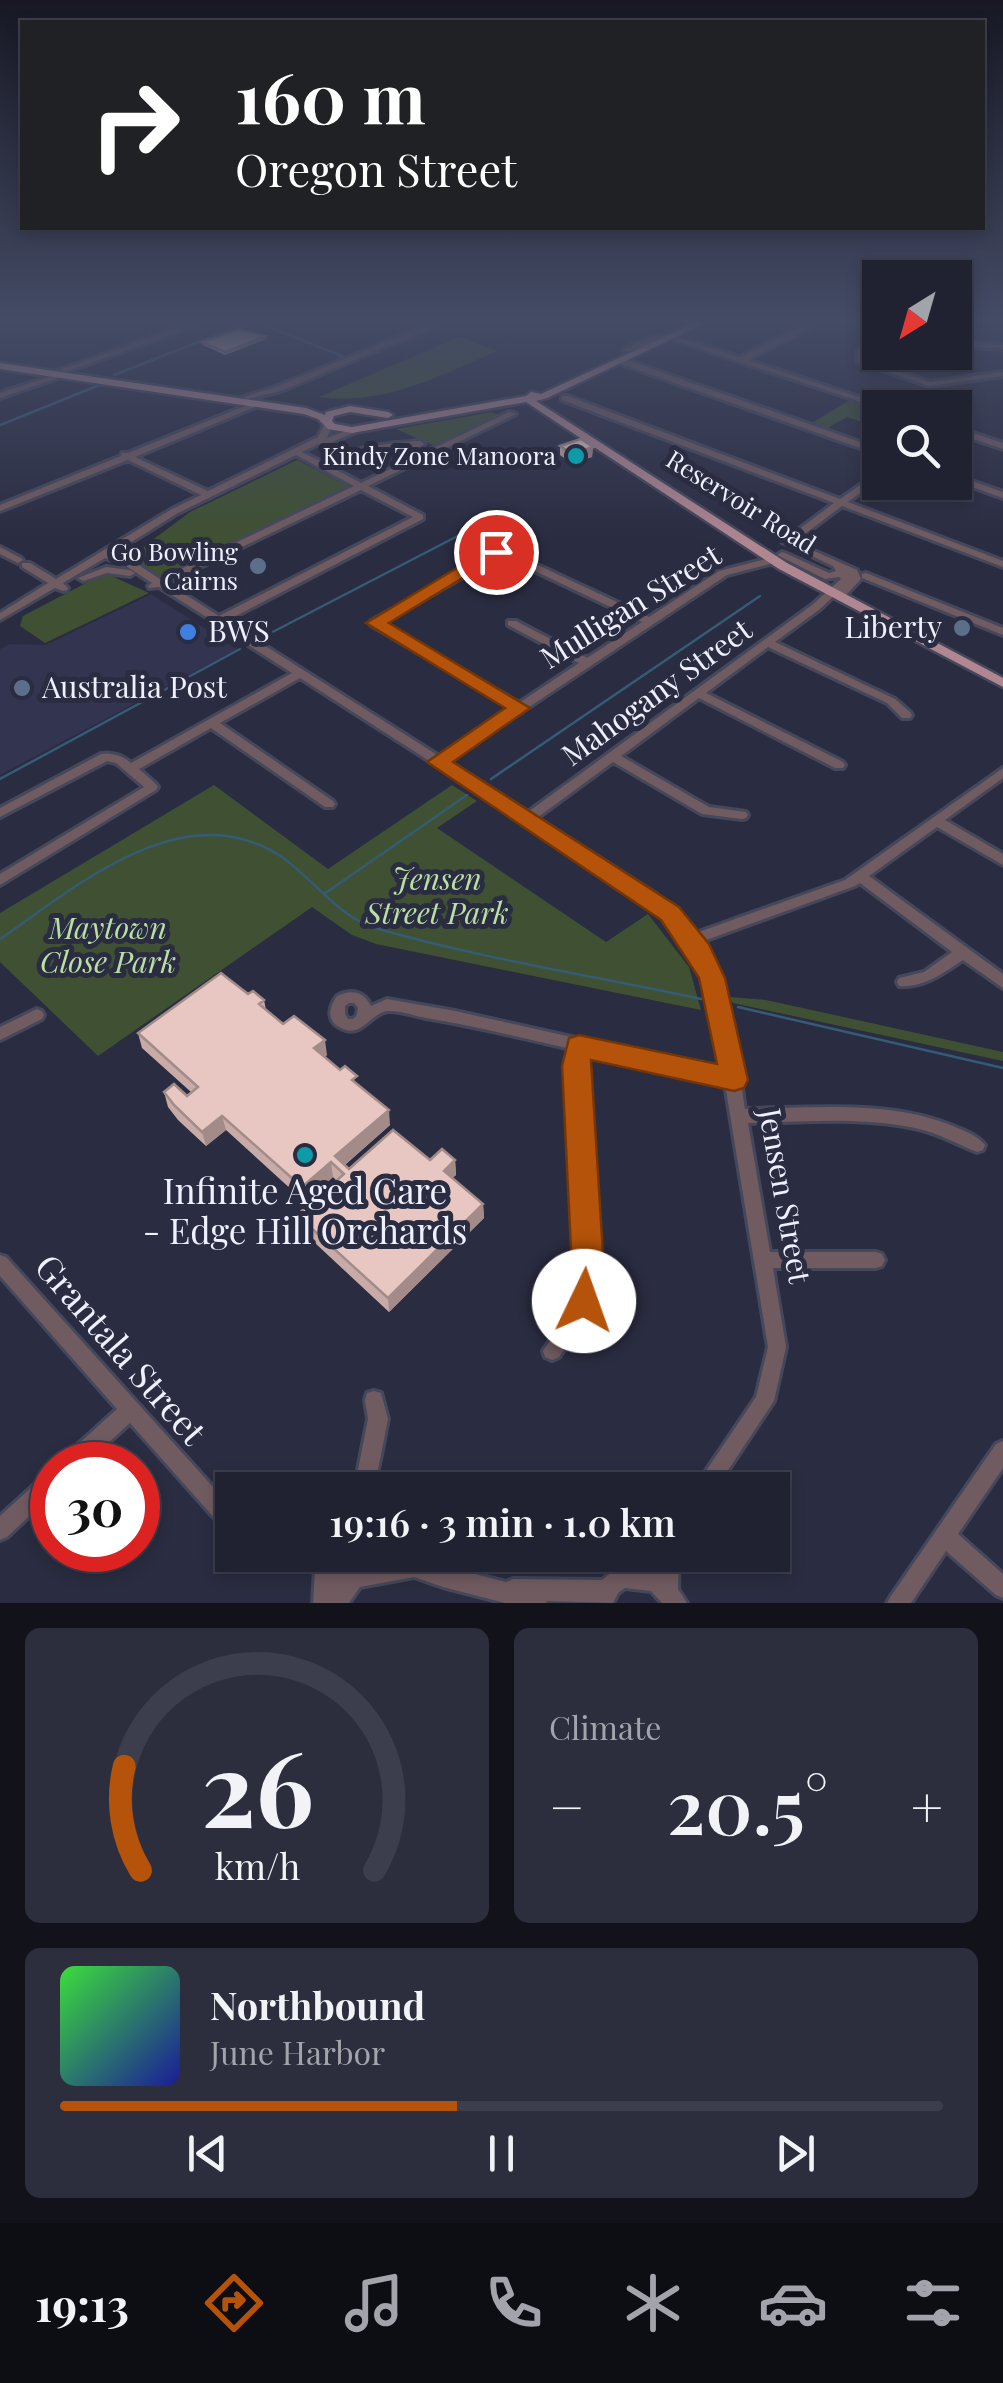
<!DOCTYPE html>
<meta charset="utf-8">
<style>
:root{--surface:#202131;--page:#2d2e3d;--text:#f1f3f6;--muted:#a2a3ab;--line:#3d3e4d;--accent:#b45309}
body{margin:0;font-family:"Playfair Display",serif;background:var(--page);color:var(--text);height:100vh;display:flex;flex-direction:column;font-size:38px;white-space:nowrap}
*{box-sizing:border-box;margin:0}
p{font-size:32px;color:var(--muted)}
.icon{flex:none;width:55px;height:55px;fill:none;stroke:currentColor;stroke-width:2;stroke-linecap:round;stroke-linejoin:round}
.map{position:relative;height:1603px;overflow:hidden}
.side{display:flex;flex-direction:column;gap:25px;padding:25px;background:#12121b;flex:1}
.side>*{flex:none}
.banner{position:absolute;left:20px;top:20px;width:965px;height:210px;border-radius:0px;box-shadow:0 5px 15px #0003,0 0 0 2px var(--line);background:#202124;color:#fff;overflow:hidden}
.needle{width:65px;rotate:217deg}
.buttons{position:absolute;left:862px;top:260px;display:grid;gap:20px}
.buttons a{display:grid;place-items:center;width:110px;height:110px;border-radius:0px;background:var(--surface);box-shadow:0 5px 15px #0003,0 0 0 2px var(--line);font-size:50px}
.speed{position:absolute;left:30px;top:1442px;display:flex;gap:20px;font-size:50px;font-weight:700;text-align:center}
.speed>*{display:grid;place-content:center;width:130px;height:130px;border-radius:50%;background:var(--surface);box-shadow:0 5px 15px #0003,0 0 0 2px var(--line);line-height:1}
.speed .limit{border:15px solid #d22;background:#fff;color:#111}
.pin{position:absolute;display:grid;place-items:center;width:85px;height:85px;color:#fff;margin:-42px;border:5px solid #fff;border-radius:50%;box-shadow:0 2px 10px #0007}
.me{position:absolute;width:110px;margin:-55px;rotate:3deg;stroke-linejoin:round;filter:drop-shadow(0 0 8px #0008)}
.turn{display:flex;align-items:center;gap:35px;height:210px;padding:0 50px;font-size:45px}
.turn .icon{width:130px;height:130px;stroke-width:2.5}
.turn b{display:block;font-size:70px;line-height:85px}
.big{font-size:75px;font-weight:600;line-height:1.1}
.side .card{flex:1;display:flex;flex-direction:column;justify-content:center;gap:15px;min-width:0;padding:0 35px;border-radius:15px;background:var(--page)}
.side .dial{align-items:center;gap:0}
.dial svg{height:260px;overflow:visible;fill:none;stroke:var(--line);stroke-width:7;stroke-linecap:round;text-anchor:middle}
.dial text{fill:var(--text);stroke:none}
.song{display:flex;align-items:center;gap:30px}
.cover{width:120px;height:120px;border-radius:15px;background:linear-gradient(135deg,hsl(120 70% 55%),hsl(240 70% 35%))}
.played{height:10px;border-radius:5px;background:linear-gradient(90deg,var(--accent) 45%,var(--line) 45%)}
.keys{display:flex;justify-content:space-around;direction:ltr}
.heat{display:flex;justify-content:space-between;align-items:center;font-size:55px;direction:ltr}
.side .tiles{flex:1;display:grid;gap:25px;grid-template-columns:1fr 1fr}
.card:last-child{grid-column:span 2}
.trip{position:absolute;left:215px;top:1472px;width:575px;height:100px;border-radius:0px;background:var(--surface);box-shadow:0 5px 15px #0003,0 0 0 2px var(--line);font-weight:600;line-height:100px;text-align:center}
.menu{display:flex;height:160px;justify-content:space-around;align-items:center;background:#0d0d14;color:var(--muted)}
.menu .icon{width:70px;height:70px}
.menu .current{color:var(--accent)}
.menu b{font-size:45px;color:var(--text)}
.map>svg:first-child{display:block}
.built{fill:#323450}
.green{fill:#3f5132}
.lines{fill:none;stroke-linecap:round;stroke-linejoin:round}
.stream{stroke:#355b76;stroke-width:2.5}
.minor-casing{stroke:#45475b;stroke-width:6}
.major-casing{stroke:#45475b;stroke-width:5}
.minor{fill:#705b60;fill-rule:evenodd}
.major{fill:#b08690;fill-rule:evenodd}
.wall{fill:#c8aba7}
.shaded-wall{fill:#a28b88}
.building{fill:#e8c7c2;stroke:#a28b88;stroke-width:2.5}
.route{fill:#b45309;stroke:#753606;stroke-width:2.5}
.culture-dot{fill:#0f9aa8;stroke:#2a2c41;stroke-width:4}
.service-dot{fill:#5c6f8a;stroke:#2a2c41;stroke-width:4}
.shop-dot{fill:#3f7fe0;stroke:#2a2c41;stroke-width:4}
.labels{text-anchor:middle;stroke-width:10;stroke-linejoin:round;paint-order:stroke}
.far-poi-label{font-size:25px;fill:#eef0fe;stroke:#2a2c41;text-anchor:end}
.far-street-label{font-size:25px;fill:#eef0fe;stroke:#2a2c41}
.street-label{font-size:30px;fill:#eef0fe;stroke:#2a2c41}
.poi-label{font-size:30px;fill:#eef0fe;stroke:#2a2c41;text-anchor:start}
.park-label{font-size:30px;font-style:italic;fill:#badfa1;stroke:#2a2c41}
.near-poi-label{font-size:35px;fill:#eef0fe;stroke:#2a2c41}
.near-street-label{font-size:35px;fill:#eef0fe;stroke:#2a2c41}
</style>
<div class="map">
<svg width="1003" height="1603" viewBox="0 0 1003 1603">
<rect width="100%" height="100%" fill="#2a2c41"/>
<path class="built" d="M151,594L237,649L0,775V649L10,644L46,645Z"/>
<g class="green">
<path d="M459,337L497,351C439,376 384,406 319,397Z"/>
<path d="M855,397L880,408V428L847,417L829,427L828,434L807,426Z"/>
<path d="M492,412L500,416L435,446L396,429Z"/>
<path d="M297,460L351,487L164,576H156L132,561L135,553L190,512Z"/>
<path d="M105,573L149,593L45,643L20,626L23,616Z"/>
<path d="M214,785L328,869L452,785L477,801L437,828L606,942L648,914L689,967L701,1010L376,944L352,935L312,907L98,1056L0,962V913Z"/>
<path d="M729,997L766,1000L1003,1052V1061L733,1003Z"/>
</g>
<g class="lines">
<g class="stream">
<path d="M249,319L342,356"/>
<path d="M114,375L252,321"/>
<path d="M0,425L102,384"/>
<path d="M263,637L500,514"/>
<path d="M0,779L240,649"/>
<path d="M491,779L760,596"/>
<path d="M324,894L467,795"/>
<path d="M0,939C77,886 182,794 279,855C311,876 338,917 375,928C478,958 595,976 701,999"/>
<path d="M738,1007L1003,1068"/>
</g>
<defs>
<g id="minor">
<path d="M203,319H214L66,372L59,370Z"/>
<path d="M443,319H453L281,391L247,399L243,397L275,387Z"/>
<path d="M817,319H827L748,360L892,408H880L667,338L630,352L623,350C640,341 662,331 681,336L679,338L740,357Z"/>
<path d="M880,341V346L865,352L864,359L930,382L1003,372V376L929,386L857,362L858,349Z"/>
<path d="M955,342L1003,345V349L955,346Z"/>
<path d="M618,359H624L880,449V455L618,363Z"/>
<path d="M60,373L67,375L0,398V393Z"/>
<path d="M562,396H568L840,499L880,471V478L848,502L1003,561V567L842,506L794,542L857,570L861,579L846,595L842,596L837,593L820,609L775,642L895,699L910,712L912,715L910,718H902L887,703L768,647L706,693L843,762L845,765L843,768H835L699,698L621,756L709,807L746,812L748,815L746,818L742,819L702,814L613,762L537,818L656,894L693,934L845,880L1003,768V778L945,820L1003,854V865L937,827L869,876L1003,974V988L963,960C943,973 924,988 899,986L897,982L899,978L924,972L952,952L860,883L855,886L701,942C730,977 738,1065 745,1109C816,1108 894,1099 960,1129C969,1133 979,1137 985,1145L983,1150L977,1152C957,1144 940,1134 919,1129C863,1116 805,1122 748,1123L770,1252H876L882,1254L885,1260L882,1266L876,1268H773L786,1347L774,1401L715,1490H693L756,1397L768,1347L725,1084L586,1053L584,1066L596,1288L584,1321L559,1357L552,1360L545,1357L543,1351L571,1310L578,1288L568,1066L571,1049C523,1038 475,1026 426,1018C415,1016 399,1010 388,1011C370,1013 362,1039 341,1028C326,1021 329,1007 337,996C351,989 364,991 371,1006L387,999L455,1011L723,1071L712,999L694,954L646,900L300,678L220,723L333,801L335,804L333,807H325L211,728L139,769L156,784L158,787L156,790L0,885V874L144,787L116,763L107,761L0,817V808L101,754C112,752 123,756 131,763L292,673L217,625L211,624V620L159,587L149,588L148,586L152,583L123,564L105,558L63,583L68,588L67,590L63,591L55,588L0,620V613L48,583L22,567V563H30L56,579L172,509L201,495L128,460L0,511V505L121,456L122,453H128L255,402L262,404L135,457L208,491L318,437L324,425L328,422L332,425L327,438L356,427L363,429L325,445L318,444L302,452L326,464C355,445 386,444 420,441L424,444L420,447L363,453L333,468L361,483L509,412L516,414L368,486L423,515V519L226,621L439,756L512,708L371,625V621L501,548L649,617L719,571L774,557L779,560L777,562L727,575L448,761L528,812L812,605L841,579L839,577L825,579L777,555L782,552L785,553L829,573L836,571L833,566L782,542L834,503L562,400ZM296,455L354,486L160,579L131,560L112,554L178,513ZM361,490L413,517L219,616L167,583ZM501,555L642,622L587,658L516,621H508V625L579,663L519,703L383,623ZM349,1003H354L358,1008L357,1015L353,1019H348L345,1014V1006Z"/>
<path d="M955,427L1003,443V449L955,433Z"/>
<path d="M955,475L1003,492V498L955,481Z"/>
<path d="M0,547L21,558L23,560L18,563L0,554Z"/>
<path d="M106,567L130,570L135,573L130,576L107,573L83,581L78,578Z"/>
<path d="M866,573L1003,628V635L862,578V574Z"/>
<path d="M37,1009L42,1011L44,1015L42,1019L0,1040V1027Z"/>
<path d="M0,1255L6,1257L232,1508V1533L225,1530L130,1423L84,1465H60L63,1458L117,1409L0,1276Z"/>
<path d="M374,1391L381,1393L388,1419L374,1490H354L368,1419L365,1400L367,1393Z"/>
<path d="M1003,1441V1468L958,1534L1003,1574V1598L996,1595L946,1551L911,1603H887L891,1596L996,1444Z"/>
<path d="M52,1472V1495L7,1537L0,1540V1516L45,1475Z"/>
<path d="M309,1555H329L334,1568L344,1572L354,1568L361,1555H411L443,1566L506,1582L513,1579L602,1580L633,1555H679L678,1589L687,1603H662L651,1591L625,1588L618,1593L613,1603L546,1601L547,1603H505L443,1587L414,1577L360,1587L349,1603H313L315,1570ZM658,1560V1571L648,1570Z"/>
</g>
<path id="major" d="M703,319H714L547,398L536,401L787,563L1003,678V687L779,569L526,402L352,433L328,429L318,419L304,414L0,369V363L306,408L325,415L326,412L350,406L388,412L393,415L388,418L350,412L334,416L332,421L335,424L352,427L526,396L531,392L541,394Z"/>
</defs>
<use href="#minor" class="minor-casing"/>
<use href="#major" class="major-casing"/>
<use href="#minor" class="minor"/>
<use href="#major" class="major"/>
</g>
<g class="wall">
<path d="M266,339L225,355L203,345L202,342Z"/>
<path d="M560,446L593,447L592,457L571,463L560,455Z"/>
<path d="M248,994L264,1000L266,1010L327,1055L324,1057L358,1084L390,1125L345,1165L349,1169L430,1160H455L456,1175L452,1178L483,1204L484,1218L389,1312L300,1229L297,1215L336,1180L333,1177L305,1202L226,1130L206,1146L178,1120L168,1107L164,1092L187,1096L191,1092L142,1048L138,1033Z"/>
</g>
<g class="shaded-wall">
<path d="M265,336L266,339L225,355V352Z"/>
<path d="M593,447L592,457L571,463L572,454Z"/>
<path d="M325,1040L327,1055L316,1064L314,1048Z"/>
<path d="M389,1110L390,1125L339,1170L335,1156Z"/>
<path d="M222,1116L226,1130L206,1146L202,1132Z"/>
<path d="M455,1160L456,1175L444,1186V1171Z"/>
<path d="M331,1162L333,1177L305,1202L302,1187Z"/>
<path d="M483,1204L484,1218L389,1312L388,1298Z"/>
</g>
<g class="building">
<path d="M238,329L265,336L225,352L202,342Z"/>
<path d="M581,439L593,447L572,454L560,446Z"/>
<path d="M221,973L248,994L253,991L264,1000L259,1004L283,1024L294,1016L325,1040L314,1048L340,1070L345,1066L357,1076L352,1080L389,1110L335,1156L349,1169L393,1130L430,1160L442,1149L455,1160L444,1171L483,1204L388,1298L297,1215L344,1174L331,1162L302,1187L222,1116L202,1132L174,1105L164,1092L174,1084L187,1096L198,1087L138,1033Z"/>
</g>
<linearGradient id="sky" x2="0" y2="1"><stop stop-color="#171824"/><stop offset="0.59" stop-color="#444b65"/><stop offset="1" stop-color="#444b65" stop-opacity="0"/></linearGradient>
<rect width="1003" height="543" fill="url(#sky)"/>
<path class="route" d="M490,548L505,552L389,623L530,708L453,762L679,907L709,944L725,978L748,1080L744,1088L734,1091L591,1060L604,1270L595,1312L584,1317L572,1312L567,1301L572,1270L562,1066L569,1038L579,1035L717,1064L699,978L661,920L427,762L505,708L366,623Z"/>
<g class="culture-dot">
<circle cx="576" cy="456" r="10"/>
<circle cx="305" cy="1155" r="10"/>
</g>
<g class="service-dot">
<circle cx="258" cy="566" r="10"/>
<circle cx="962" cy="628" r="10"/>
<circle cx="22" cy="688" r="10"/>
</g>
<circle class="shop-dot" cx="188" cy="632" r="10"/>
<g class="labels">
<g class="far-poi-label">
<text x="556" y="465">Kindy Zone Manoora</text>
<text x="238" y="561">Go Bowling<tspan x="238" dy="29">Cairns</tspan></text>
</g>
<g class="far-street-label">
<text transform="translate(741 502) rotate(32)" y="9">Reservoir Road</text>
</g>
<g class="street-label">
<text transform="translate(631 607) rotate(-32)" y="10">Mulligan Street</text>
<text transform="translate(657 693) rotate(-36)" y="10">Mahogany Street</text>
<text transform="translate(784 1196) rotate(80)" y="10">Jensen Street</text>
</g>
<g class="poi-label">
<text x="942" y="638" text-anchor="end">Liberty</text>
<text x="208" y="642">BWS</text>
<text x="42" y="698">Australia Post</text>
</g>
<g class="park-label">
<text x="437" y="890">Jensen<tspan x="437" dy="34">Street Park</tspan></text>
<text x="108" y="939">Maytown<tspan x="108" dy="34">Close Park</tspan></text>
</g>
<g class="near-poi-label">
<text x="305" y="1204">Infinite Aged Care<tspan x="305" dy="40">- Edge Hill Orchards</tspan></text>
</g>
<g class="near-street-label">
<text transform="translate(120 1350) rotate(49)" y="12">Grantala Street</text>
</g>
</g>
</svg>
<div class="buttons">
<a><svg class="needle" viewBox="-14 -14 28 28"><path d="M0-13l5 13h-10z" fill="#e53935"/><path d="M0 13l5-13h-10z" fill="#a2a3ab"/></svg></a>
<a><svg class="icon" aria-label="search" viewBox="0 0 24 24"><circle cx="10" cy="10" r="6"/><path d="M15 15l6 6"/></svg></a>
</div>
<div class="speed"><div class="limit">30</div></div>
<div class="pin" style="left:496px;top:552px;background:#d93025"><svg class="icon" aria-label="arrive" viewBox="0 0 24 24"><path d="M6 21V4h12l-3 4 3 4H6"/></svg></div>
<svg class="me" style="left:584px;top:1301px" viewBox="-20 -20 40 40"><circle r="19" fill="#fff"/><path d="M0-13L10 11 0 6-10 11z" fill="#b45309"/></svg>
<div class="trip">19:16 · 3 min · 1.0 km</div>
<div class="banner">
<div class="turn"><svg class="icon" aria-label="right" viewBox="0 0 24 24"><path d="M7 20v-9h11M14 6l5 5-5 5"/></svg><div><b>160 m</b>Oregon Street</div></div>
</div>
</div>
<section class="side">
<div class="tiles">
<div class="card dial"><svg viewBox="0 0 100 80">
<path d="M14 69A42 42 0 1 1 86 69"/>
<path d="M14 69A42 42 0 0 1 9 37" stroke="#b45309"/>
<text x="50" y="56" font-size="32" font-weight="700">26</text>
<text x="50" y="72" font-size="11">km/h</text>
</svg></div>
<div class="card"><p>Climate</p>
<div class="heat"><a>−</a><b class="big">20.5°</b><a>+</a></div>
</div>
<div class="card">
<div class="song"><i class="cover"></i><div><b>Northbound</b><p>June Harbor</p></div></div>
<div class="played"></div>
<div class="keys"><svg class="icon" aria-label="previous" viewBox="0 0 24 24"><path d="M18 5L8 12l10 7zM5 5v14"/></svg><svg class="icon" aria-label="pause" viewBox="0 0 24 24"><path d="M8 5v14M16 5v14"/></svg><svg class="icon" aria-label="next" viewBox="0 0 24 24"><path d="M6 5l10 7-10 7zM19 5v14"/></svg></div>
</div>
</div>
</section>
<nav class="menu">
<b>19:13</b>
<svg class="icon current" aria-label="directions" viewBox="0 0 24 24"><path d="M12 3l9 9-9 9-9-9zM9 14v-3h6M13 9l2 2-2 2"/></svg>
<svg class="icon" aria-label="music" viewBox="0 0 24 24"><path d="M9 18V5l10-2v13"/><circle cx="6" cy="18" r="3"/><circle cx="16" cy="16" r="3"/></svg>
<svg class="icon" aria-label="phone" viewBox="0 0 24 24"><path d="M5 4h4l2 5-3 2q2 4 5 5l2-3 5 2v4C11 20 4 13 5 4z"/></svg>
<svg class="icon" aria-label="climate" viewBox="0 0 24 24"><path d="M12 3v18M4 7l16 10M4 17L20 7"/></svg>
<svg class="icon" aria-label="car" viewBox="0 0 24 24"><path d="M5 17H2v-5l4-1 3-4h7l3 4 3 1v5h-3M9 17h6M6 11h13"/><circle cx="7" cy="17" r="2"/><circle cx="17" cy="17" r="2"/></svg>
<svg class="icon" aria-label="filters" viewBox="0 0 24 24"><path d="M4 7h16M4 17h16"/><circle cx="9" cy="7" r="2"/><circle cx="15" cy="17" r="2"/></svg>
</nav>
